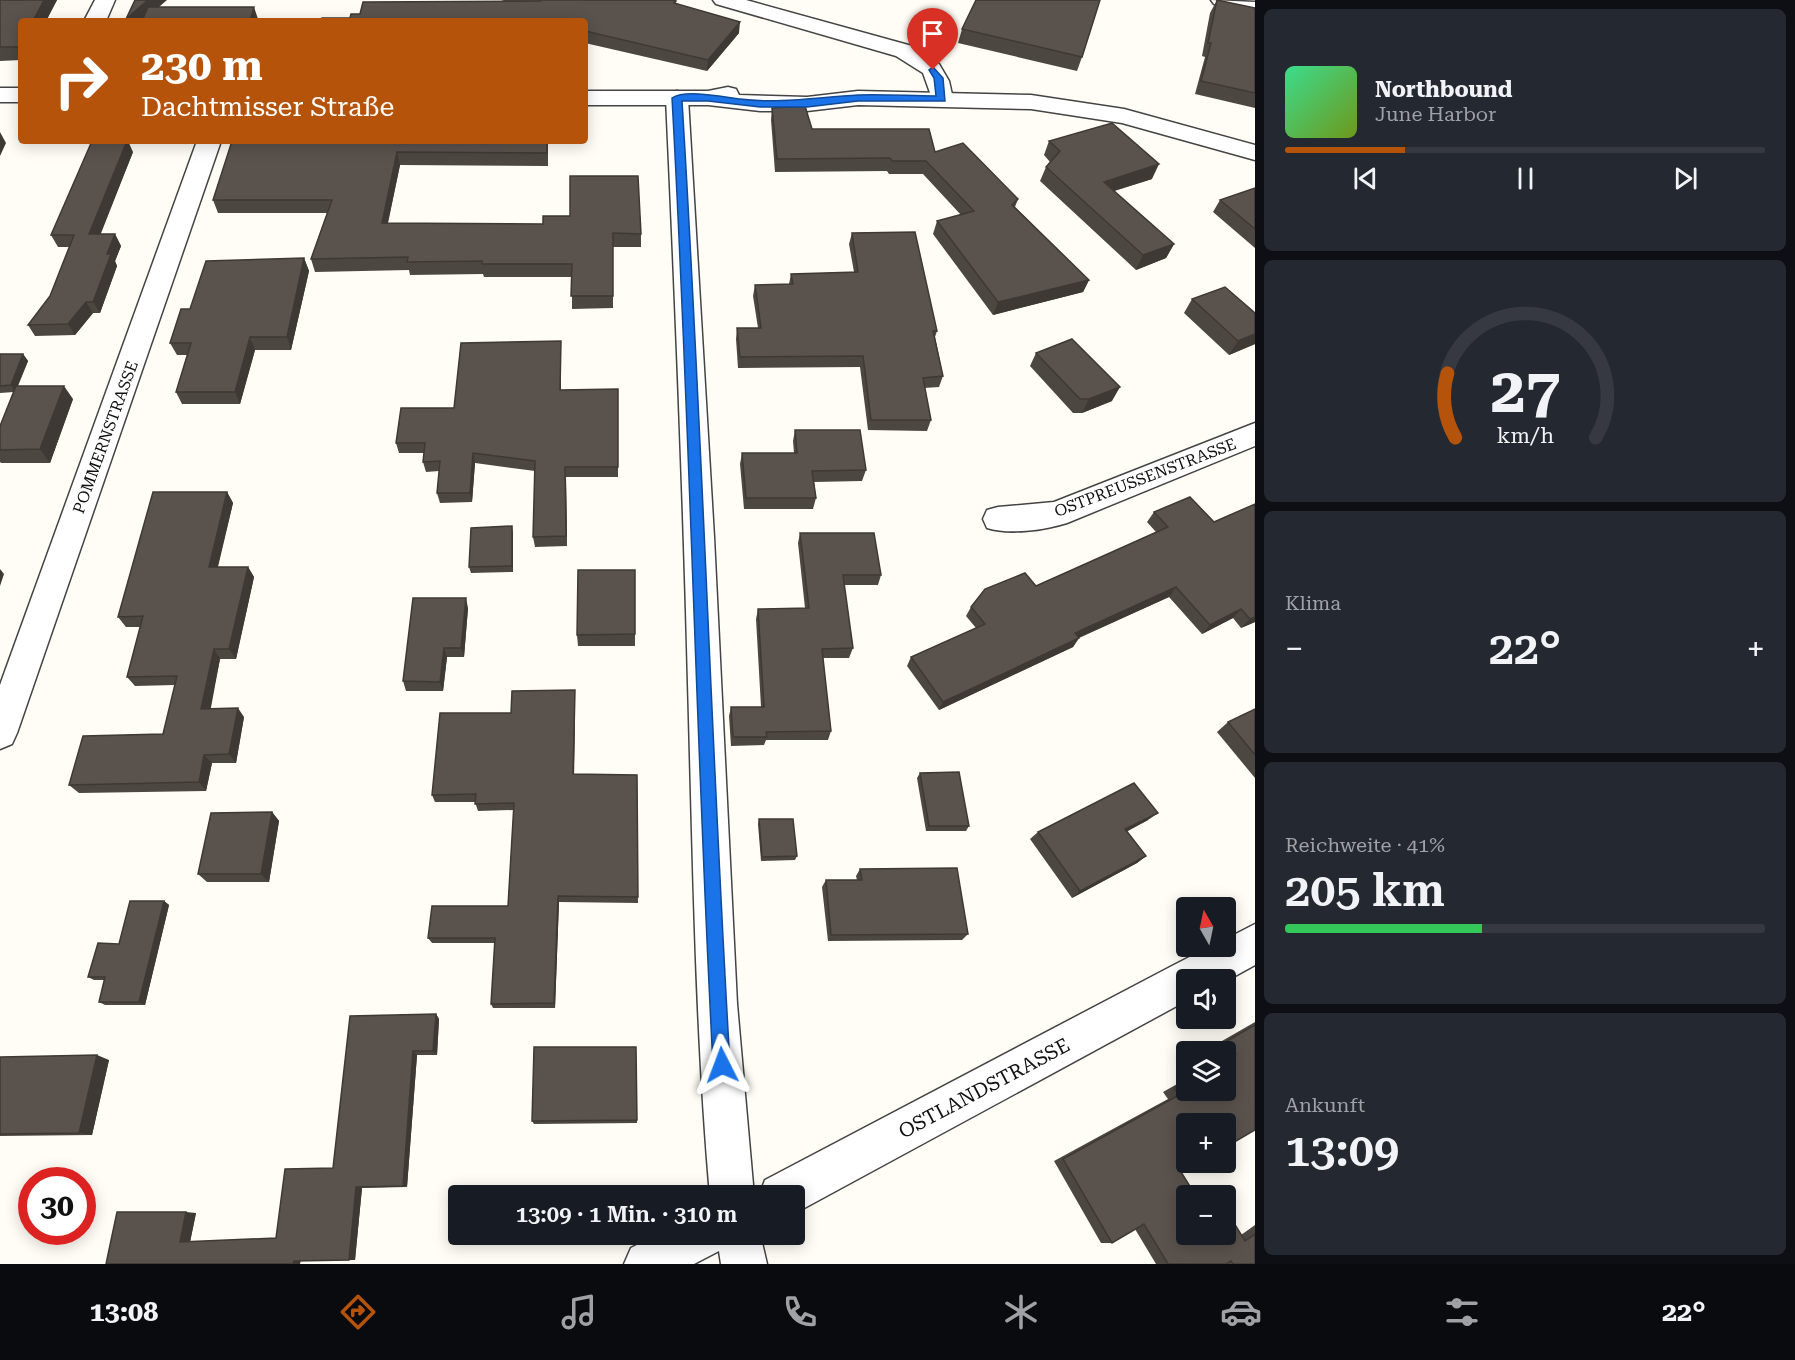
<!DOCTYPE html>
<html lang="de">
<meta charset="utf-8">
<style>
:root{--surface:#171b24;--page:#242831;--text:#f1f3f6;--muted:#9ea1a6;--line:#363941;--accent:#b45309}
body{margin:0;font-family:"Roboto Serif",serif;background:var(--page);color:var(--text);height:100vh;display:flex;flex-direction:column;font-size:22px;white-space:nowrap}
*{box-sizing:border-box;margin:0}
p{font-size:20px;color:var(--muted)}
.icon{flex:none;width:33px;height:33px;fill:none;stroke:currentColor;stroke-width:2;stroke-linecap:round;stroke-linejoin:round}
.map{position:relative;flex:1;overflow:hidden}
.panel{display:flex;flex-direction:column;gap:9px;padding:9px;background:#0d0f14;width:540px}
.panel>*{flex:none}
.top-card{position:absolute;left:18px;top:18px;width:570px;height:126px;border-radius:6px;box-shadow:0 3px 15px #0003;background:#b45309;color:#fff;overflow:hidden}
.needle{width:39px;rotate:351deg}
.buttons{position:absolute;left:1176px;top:897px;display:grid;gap:12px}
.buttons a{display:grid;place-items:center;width:60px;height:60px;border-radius:6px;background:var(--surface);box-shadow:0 3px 15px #0003;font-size:30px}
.speed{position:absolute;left:18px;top:1167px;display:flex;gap:12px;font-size:30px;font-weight:700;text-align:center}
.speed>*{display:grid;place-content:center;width:78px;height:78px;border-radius:50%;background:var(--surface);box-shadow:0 3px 15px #0003;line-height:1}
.speed .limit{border:9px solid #d22;background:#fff;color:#111}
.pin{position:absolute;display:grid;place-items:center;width:51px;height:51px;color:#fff;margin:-62px -26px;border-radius:50% 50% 50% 0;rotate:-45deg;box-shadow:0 0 6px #0007}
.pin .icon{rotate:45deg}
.me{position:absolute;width:66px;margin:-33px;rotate:357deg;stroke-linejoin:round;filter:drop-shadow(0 0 4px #0008)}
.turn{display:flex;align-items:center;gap:21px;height:126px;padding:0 24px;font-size:27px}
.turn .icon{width:78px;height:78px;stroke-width:2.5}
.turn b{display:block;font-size:42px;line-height:51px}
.big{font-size:45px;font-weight:600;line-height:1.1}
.panel .tile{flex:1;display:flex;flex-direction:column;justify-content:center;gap:9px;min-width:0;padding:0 21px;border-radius:9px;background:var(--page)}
.panel .dial{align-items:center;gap:0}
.dial svg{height:156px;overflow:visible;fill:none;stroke:var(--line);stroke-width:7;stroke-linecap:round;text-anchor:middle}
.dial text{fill:var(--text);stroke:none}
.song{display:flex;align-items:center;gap:18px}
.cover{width:72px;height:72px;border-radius:9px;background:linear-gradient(135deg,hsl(150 70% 55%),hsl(80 70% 35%))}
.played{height:6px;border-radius:3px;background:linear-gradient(90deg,var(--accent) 25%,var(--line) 25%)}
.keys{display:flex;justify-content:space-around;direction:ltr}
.heat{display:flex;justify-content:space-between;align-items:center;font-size:33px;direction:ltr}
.charge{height:9px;border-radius:4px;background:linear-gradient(90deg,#34c759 41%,var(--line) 0)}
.trip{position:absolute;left:448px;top:1185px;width:357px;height:60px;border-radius:6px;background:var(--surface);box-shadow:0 3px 15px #0003;font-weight:600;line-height:60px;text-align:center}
.dock{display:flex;height:96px;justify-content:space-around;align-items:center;background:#090b0e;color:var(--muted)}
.dock .icon{width:42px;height:42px}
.dock .selected{color:var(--accent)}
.dock b{font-size:27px;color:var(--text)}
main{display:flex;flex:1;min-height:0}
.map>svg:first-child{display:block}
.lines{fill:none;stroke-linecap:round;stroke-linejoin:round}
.minor-casing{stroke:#444;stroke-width:3}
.tertiary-casing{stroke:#444;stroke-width:3}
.minor{fill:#fff;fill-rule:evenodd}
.tertiary{fill:#fff;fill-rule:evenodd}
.wall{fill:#4d4742}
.shaded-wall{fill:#3f3936}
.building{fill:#5a524d;stroke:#3f3936;stroke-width:1.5}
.route{fill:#1a73e8;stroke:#114b97;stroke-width:1.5}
.labels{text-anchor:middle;stroke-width:6;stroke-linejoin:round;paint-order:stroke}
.street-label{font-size:16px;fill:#111;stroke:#fff}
.near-street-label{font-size:20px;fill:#111;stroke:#fff}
</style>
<main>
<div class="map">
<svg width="1255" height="1264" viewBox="0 0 1255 1264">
<rect width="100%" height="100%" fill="#fffdf5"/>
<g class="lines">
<defs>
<g id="minor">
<path d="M95,0H115L106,21H84Z"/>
<path d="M713,0H746L912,46L939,64L949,81L953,99L950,104H934L923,73L896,56L716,4Z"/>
<path d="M1211,0L1255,2V14L1214,4Z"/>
<path d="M677,91L685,93L688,98L714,537L737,1004L754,1196H710C695,1025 693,854 688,683C683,488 675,293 666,98L669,93Z"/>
<path d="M197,141H221L17,733L12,744L0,749V685Z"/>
<path d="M1255,423V446L1067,523C1045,530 1009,535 987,528L983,519L987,510L998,507L1054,502Z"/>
<path d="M1255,924V965L1226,981L1186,980V1001L797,1212L795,1196H759L765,1180L1172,966L1211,946H1226V939Z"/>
<path d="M658,1234H760L767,1264H721L719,1251L694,1264H624L631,1248Z"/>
</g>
<g id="tertiary">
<path d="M728,87L736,89L739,95L807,97L858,91L1031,95L1124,109L1255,145V160L1122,123L1031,109L858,105L807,111H760L708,105H585V91H708Z"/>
<rect x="0" y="88" width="21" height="14"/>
</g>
</defs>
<use href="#minor" class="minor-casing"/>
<use href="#tertiary" class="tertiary-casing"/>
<use href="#minor" class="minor"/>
<use href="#tertiary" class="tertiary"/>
</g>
<g class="wall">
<path d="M0,0H57L46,21H21V60L0,61Z"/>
<path d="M501,0H673L676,3L739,33L707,71L585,43V21L350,18L360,14L504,1Z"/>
<path d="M1217,0L1255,8V108L1195,94L1205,57L1202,56L1210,13Z"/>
<path d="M962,29L1082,57L1077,71L958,43Z"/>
<path d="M772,108L812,129L935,152L1018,199L1015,207L1089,280L1083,292L993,315L933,234L937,221L961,215L923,174H889L887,171L775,172L771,120Z"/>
<path d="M232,141H548V166L400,165L388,223L641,234V247H613V308L572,309V277H484L483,274L410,275L409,270L315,272L311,259L327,213H218L213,200Z"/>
<path d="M1049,141L1152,179L1114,191L1174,244L1166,258L1136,270L1040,181L1046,167L1050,162L1044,155Z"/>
<path d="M133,152L100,234H115L121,246L115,261L117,266L100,313H93L75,335L35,336L28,325L50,296L70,247H58L51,235Z"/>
<path d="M1255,188V248L1213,212L1220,200Z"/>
<path d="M852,233L937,331L935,337L943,376L939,387L924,388L931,420L927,431L868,430L860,367L738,368L736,339L737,328H758L753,296L755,285L789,284L791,274L854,272L849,244Z"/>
<path d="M304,258L309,271L291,350H255L240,404H182L176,392L187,355H177L170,343L190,309Z"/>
<path d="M1192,299L1255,344L1229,355L1184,313Z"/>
<path d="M561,351V390L618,389V477H566L567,546L535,547L533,537L535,471L475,463L472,502L440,503L437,493L439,471L426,472L423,462L424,453H399L396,443L454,408Z"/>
<path d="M1036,353L1112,401L1082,413H1073L1030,366Z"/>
<path d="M0,354H23L28,361L18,386L73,399L50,463H1L0,462V426L14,392L0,393Z"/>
<path d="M795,430L866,470L862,481L814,482L816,498L813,509H744L740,464L742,453H794L793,441Z"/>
<path d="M227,492L233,503L218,567H248L254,577L236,659H220L210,708L244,717L236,763H212L206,791L79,793L69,785L163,734L175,685L135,686L127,677L140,627H126L118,617Z"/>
<path d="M1255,504V622L1241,628L1233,618L1202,634L1169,597L1079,638L1073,647L939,710L907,666L911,657L976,628L966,616L971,607L1036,586L1156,532L1147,522L1154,512L1214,522Z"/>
<path d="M513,533V572L471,573L469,567Z"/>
<path d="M800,533L881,575L878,585H844L853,648L849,658H823L831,731L828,740H766L764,745L731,746L729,716L731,707H761L756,619L758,609L805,608L798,543Z"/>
<path d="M635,570V646H578L577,635Z"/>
<path d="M468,608L464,657H447L443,691H406L403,681Z"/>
<path d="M575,690V699L574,774L637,775L638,903L559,902L555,1008H493L491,1004L495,943H432L428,938L508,906L514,810L478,811L475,802H435L432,795L511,713Z"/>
<path d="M1255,709V778L1217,732L1228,722Z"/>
<path d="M920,773L969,826L966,831H926L917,778Z"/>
<path d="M272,812L279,821L269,882H207L198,874Z"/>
<path d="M759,819L797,856L795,860L761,861L758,824Z"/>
<path d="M1148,820L1127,831L1146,856L1137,863L1072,898L1030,839L1038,832Z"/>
<path d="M860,869L968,934L962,940L828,941L822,887L826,880H857L856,876Z"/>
<path d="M164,901L169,905L145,1005H105L99,1002L105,980H94L88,977L119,944Z"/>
<path d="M436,1014L439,1019L437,1055H417L407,1187L362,1188L355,1260L106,1264L196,1213L190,1242L276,1238L333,1168Z"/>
<path d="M1255,1022V1130L1181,1172L1186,1234H1226V1219L1231,1218L1241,1235L1255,1225V1264H1156L1135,1229L1112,1243H1101L1054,1161L1168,1099L1163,1092L1186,1079V1090H1226V1052H1219L1215,1045Z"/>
<path d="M636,1047L637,1123L534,1124L532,1121Z"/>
<path d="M0,1057L109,1060L92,1135L0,1136Z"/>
</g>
<g class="shaded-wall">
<path d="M44,0H57L46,21H33Z"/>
<path d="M148,0H167L143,21H127L126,19Z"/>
<path d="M254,7L258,19V21H250Z"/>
<path d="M740,22L739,33L707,71L708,60Z"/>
<path d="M0,132L6,143L0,156Z"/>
<path d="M127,141H128L133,152L96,246L89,234Z"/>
<path d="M397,152L400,165L385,236L382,223Z"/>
<path d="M1159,164L1152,179L1098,196L1104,182Z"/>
<path d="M115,234L121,246L115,261L117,266L100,313L93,302L107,254Z"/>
<path d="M1174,244L1166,258L1136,270L1143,255Z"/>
<path d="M304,258L309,271L291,350L287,337Z"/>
<path d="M1089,280L1083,292L993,315L998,302Z"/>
<path d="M86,302L93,313L75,335L68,324Z"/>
<path d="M1255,334V344L1229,355L1238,341Z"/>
<path d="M250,337L255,350L240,404L235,392Z"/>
<path d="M561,341V400L560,390Z"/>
<path d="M23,354L28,361L15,392L11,385Z"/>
<path d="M64,386L73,399L50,463L40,449Z"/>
<path d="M1120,387L1112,401L1082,413L1089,399Z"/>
<path d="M473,453L475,463L472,502L470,493Z"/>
<path d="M565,467L566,477L567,546L566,536Z"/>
<path d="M227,492L233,503L215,577L209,567Z"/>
<path d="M512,526L513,533V572L512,566Z"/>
<path d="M248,567L254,577L236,659L229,649Z"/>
<path d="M0,569L4,574L0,586Z"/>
<path d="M1176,587L1169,597L1069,642L1075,633Z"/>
<path d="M466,598L468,608L464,657L461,648Z"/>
<path d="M1241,609L1233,618L1202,634L1210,625Z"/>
<path d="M1255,617V622L1241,628L1250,619Z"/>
<path d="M1079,638L1073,647L939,710L943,702Z"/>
<path d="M444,648L447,657L443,691L440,682Z"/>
<path d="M214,649L220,659L209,718L201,709Z"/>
<path d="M575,690V699L574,782L573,774Z"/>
<path d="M238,708L244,717L236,763L229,754Z"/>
<path d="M204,755L212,763L206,791L199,782Z"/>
<path d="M272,812L279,821L269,882L261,874Z"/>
<path d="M1158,813L1148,820L1117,837L1125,829Z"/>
<path d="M1146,856L1137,863L1072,898L1080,891Z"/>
<path d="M558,896L559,902L555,1008L554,1003Z"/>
<path d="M164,901L169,905L145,1005L139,1002Z"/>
<path d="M436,1014L439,1019L437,1055L433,1051Z"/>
<path d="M413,1051L417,1055L407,1187L403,1186Z"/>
<path d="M97,1055L109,1060L92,1135L79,1133Z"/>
<path d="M356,1187L362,1188L355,1260H349Z"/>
<path d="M186,1212L196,1213L190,1242H180Z"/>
<path d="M301,1260L300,1264H293L294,1261Z"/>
</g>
<g class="building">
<path d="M0,0H44L33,21H21V43L19,47H0Z"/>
<path d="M135,0H148L126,19Z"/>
<path d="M539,0H673L676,1L674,3L740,22L708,60L585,31V21H321L322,18H350L351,14H360L363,2L541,1Z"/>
<path d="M976,0H1100L1082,57L962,29Z"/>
<path d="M1217,0L1255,8V93L1201,81L1211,43H1208Z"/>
<path d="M148,7H254L250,21H142Z"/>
<path d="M805,106L812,129H929L935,152L963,143L1018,199L1012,205L1089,280L998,302L937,221L974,211L926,161H892L890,158L777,159L772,108Z"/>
<path d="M1112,123L1159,164L1104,182L1174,244L1143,255L1046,167L1060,151L1049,141Z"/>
<path d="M92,141H127L89,234H115L107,254H111L93,302H86L68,324L28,325L50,296L74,235H51Z"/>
<path d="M232,141H547V153L397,152L382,223L543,224V216H570V176H638L641,234L613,233V296H571L572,264H482V261L407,262L408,257L311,259L332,200H213Z"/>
<path d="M1255,188V229L1220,200Z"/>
<path d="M915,232L937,331H933L943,376L923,378L931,420H871L863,356L740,357L737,328H761L755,285L793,284L791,274L858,272L852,233Z"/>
<path d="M304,258L287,337H250L235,392H176L191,343H170L181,309H190L206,261Z"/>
<path d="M1225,287L1255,313V334L1238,341L1192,299Z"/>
<path d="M1072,339L1120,387L1089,399H1080L1036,353Z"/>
<path d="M561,341L560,390L618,389V467H565L566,536L533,537L535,461L473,453L470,493H437L440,461L423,462L425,443H396L401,408H454L461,343Z"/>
<path d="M0,354H23L11,385L0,386Z"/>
<path d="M16,386H64L40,449L0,450V426Z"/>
<path d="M795,430H860L866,470L812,471L816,498H746L742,453H797Z"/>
<path d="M153,492H227L209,567H248L229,649H214L201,709L238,708L229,754L204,755L199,782L69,785L83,736L163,734L177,676L127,677L143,616L118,617Z"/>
<path d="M1190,497L1214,522L1255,504V617L1250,619L1241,609L1210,625L1176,587L1075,633L1079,638L943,702L911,657L985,624L971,607L985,589L1025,573L1036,586L1168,527L1154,512Z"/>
<path d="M512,526V566L469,567L471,528Z"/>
<path d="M800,533H874L881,575H843L853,648L822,649L831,731L766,732L767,737H733L731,707H764L758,609L809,608Z"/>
<path d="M578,570H635V634L577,635Z"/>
<path d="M413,598H466L461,648H444L440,682L403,681Z"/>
<path d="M575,690L573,774L637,775L638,897L558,896L554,1003L491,1004L495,938H428L432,906H508L514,803L475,804L476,794L432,795L440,713H511L512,691Z"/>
<path d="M1255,709V755L1228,722Z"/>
<path d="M959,772L969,826H929L920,773Z"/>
<path d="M1134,783L1158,813L1125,829L1146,856L1080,891L1038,832Z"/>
<path d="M272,812L261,874H198L211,813Z"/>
<path d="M759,819H793L797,856L762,857Z"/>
<path d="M957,868L968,934L831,935L826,880H862L860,869Z"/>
<path d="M130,901H164L139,1002H99L105,977H88L98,943L119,944Z"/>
<path d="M436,1014L433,1051H413L403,1186L356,1187L349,1260L294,1261L293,1264H106L117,1212H186L180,1242L276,1238L285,1169L333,1168L350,1016Z"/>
<path d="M1255,1025V1130L1226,1147V1124H1186V1162H1198L1181,1172L1196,1196H1186V1234H1226V1222L1231,1218L1245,1241L1255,1234V1264H1233L1231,1261L1226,1264H1168L1144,1224L1112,1243L1063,1159L1179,1095L1174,1088L1186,1082V1090H1226V1060L1236,1054L1227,1041Z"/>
<path d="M534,1047H636L637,1120L532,1121Z"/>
<path d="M97,1055L79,1133L0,1134V1057Z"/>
</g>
<path class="route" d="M933,67L943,78L945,101H858L807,107H760L708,101H682C702,422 711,744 730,1065L728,1071L722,1073L716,1071L713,1065C696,743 690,420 672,98C685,89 724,97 740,99C780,104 818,97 858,95C884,94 911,96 936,96L934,78L929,70Z"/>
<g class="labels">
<g class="street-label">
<text transform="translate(105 437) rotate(-70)" y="6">POMMERNSTRASSE</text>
<text transform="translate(1145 477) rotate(-21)" y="6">OSTPREUSSENSTRASSE</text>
</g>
<g class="near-street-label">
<text transform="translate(984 1088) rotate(-28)" y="7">OSTLANDSTRASSE</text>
</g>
</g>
</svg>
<div class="buttons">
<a><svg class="needle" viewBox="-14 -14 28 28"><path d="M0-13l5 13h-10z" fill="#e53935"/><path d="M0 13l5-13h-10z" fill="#9ea1a6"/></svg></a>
<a><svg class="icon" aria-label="sound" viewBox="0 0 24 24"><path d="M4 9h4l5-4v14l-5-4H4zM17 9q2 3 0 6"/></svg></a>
<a><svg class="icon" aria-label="layers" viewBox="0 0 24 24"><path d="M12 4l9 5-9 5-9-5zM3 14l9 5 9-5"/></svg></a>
<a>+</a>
<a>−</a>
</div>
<div class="speed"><div class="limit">30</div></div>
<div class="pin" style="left:933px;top:70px;background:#d93025"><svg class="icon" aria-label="arrive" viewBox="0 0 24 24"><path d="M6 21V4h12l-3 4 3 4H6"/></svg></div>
<svg class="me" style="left:722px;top:1065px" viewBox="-20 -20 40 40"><path d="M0-17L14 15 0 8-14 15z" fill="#1a73e8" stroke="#fff" stroke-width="4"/></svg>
<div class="trip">13:09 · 1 Min. · 310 m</div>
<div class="top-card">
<div class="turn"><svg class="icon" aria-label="right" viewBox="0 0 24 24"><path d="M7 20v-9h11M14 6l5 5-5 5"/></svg><div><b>230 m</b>Dachtmisser Straße</div></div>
</div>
</div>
<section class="panel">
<div class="tile">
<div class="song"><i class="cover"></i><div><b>Northbound</b><p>June Harbor</p></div></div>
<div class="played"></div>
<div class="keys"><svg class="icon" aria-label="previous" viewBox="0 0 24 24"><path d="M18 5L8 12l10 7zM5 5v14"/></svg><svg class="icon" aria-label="pause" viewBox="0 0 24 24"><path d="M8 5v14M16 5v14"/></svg><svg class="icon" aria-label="next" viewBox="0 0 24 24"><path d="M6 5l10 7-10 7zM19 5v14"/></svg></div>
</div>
<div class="tile dial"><svg viewBox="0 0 100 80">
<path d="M14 69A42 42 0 1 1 86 69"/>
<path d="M14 69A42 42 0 0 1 10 36" stroke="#b45309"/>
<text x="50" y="56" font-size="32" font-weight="700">27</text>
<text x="50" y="72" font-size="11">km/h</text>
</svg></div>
<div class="tile"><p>Klima</p>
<div class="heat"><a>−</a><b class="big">22°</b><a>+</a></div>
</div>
<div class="tile"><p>Reichweite · 41%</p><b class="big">205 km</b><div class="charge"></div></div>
<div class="tile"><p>Ankunft</p><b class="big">13:09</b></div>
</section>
</main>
<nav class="dock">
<b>13:08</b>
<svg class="icon selected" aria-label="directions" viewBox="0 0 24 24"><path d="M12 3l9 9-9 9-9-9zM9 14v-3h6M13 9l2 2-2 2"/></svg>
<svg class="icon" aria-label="music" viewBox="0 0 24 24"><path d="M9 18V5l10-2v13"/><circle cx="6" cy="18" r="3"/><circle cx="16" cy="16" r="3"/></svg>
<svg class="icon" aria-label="phone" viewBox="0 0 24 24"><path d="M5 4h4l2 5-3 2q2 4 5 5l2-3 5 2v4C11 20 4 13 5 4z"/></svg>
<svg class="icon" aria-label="climate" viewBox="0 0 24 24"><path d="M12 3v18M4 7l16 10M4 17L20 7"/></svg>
<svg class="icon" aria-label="car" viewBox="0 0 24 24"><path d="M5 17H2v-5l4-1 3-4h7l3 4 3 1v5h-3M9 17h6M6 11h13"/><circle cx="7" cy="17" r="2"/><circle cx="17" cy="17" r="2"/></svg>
<svg class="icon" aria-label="filters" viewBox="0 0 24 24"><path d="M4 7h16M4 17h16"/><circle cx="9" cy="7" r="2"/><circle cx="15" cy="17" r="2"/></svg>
<b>22°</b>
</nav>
